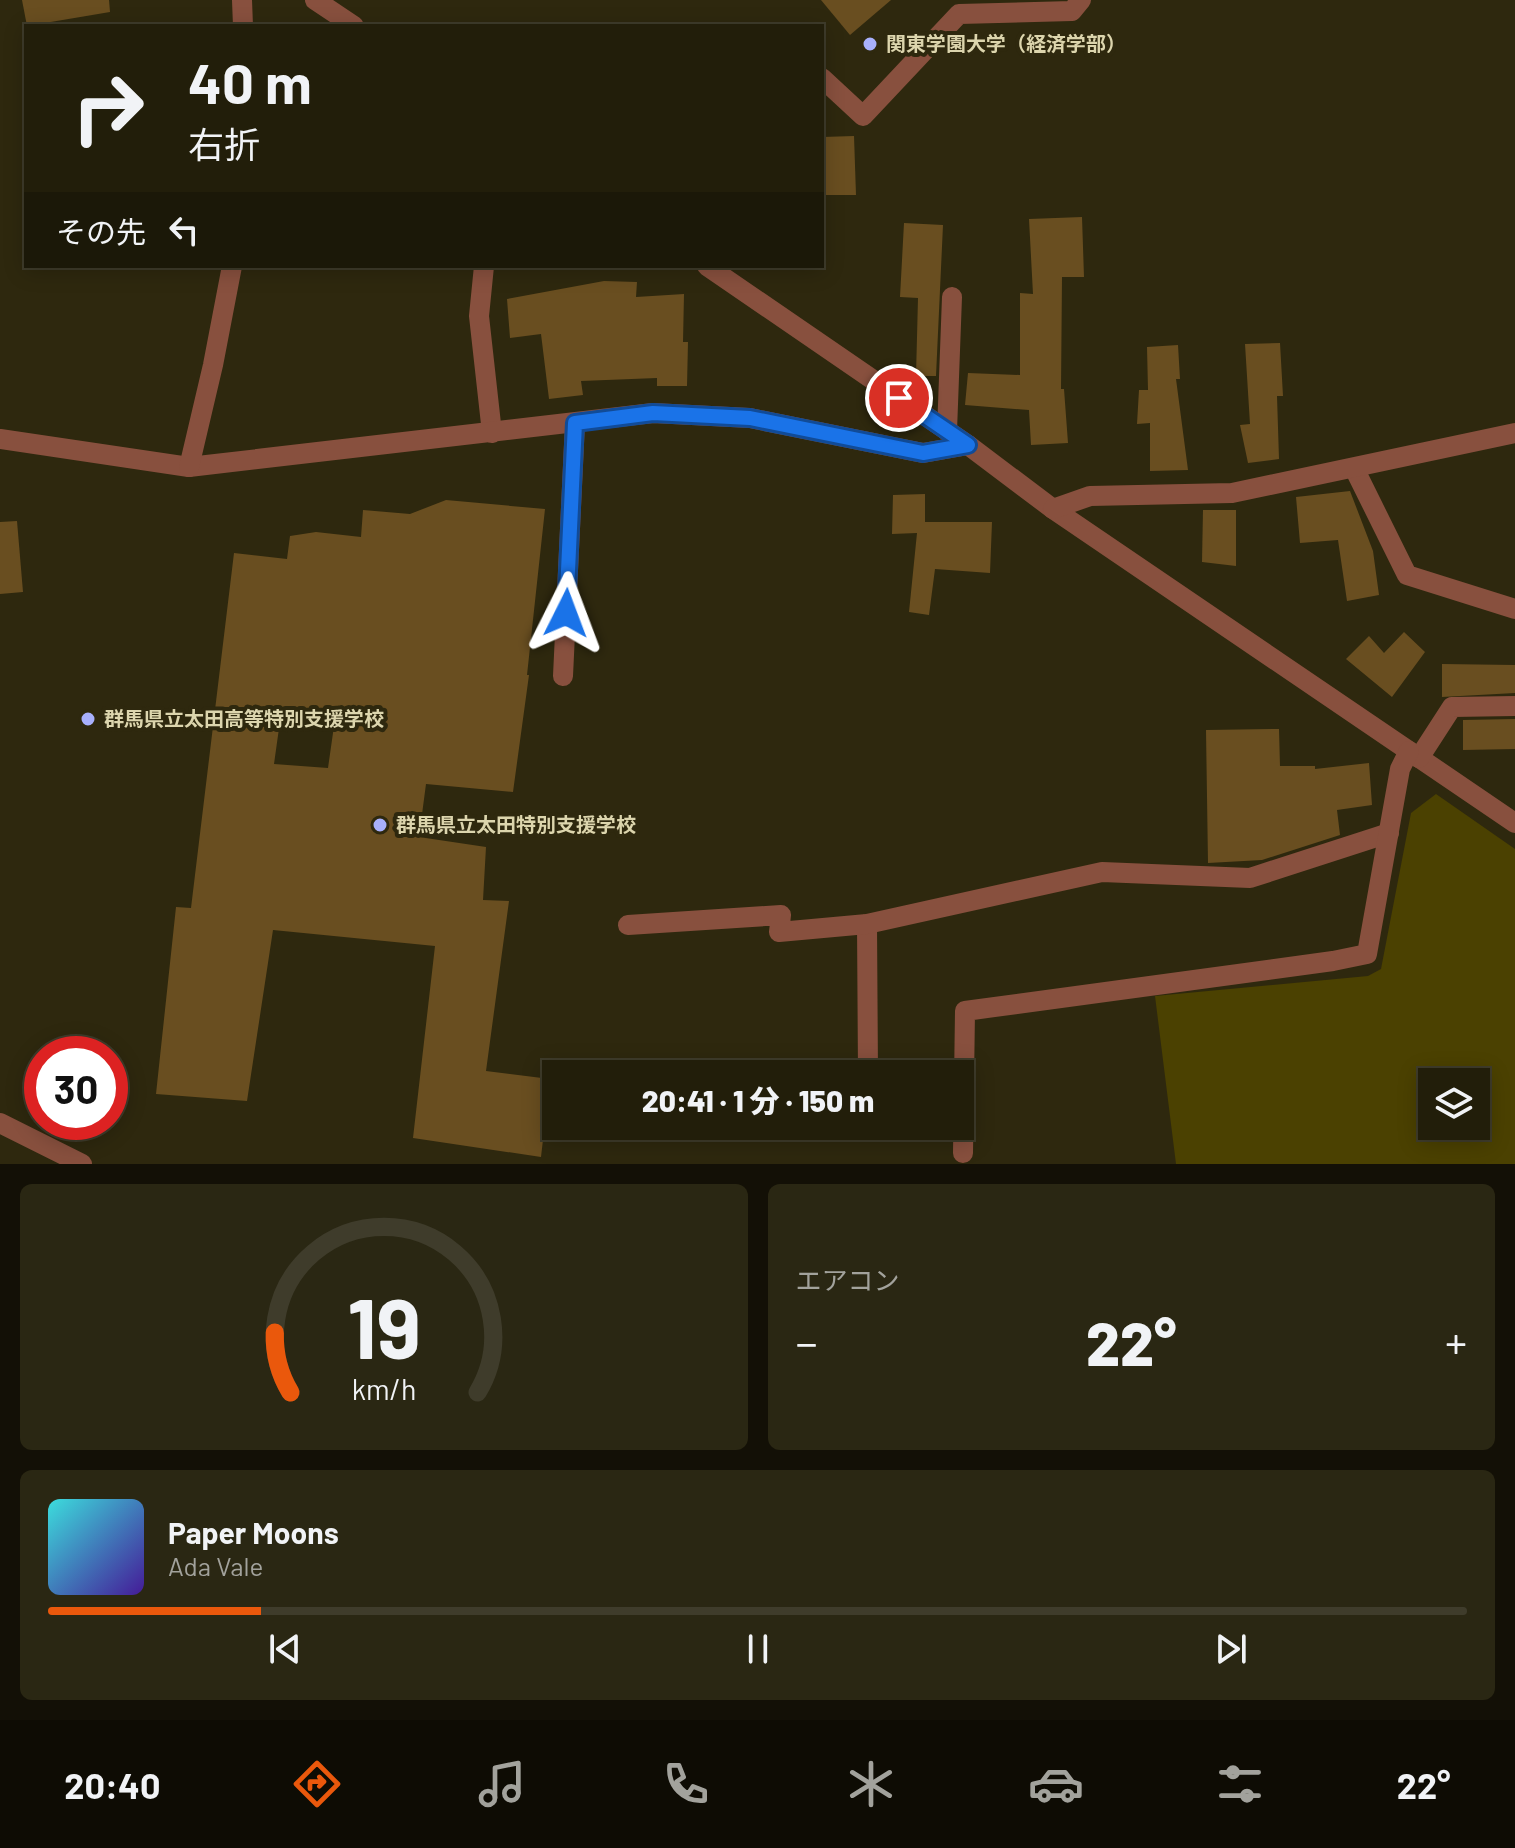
<!DOCTYPE html>
<html lang="ja">
<meta charset="utf-8">
<style>
:root{--surface:#221e0a;--page:#2a2713;--text:#f1f3f6;--muted:#a2a29c;--line:#3f3c2b;--accent:#ea580c}
body{margin:0;font-family:Barlow,"Noto Sans JP",sans-serif;background:var(--page);color:var(--text);height:100vh;display:flex;flex-direction:column;font-size:30px;white-space:nowrap}
*{box-sizing:border-box;margin:0}
p{font-size:26px;color:var(--muted)}
.icon{flex:none;width:44px;height:44px;fill:none;stroke:currentColor;stroke-width:2;stroke-linecap:round;stroke-linejoin:round}
.map{position:relative;height:1164px;overflow:hidden}
.drawer{display:flex;flex-direction:column;gap:20px;padding:20px;background:#131006;flex:1}
.drawer>*{flex:none}
.guide{position:absolute;left:24px;top:24px;width:800px;height:244px;border-radius:0px;box-shadow:0 4px 20px #0003,0 0 0 2px var(--line);background:#221e0a;color:var(--text);overflow:hidden}
.controls{position:absolute;left:1418px;top:1068px;display:grid;gap:16px}
.controls a{display:grid;place-items:center;width:72px;height:72px;border-radius:0px;background:var(--surface);box-shadow:0 4px 20px #0003,0 0 0 2px var(--line);font-size:40px}
.speed{position:absolute;left:24px;top:1036px;display:flex;gap:16px;font-size:40px;font-weight:700;text-align:center}
.speed>*{display:grid;place-content:center;width:104px;height:104px;border-radius:50%;background:var(--surface);box-shadow:0 4px 20px #0003,0 0 0 2px var(--line);line-height:1}
.speed .limit{border:12px solid #d22;background:#fff;color:#111}
.pin{position:absolute;display:grid;place-items:center;width:68px;height:68px;color:#fff;margin:-34px;border:4px solid #fff;border-radius:50%;box-shadow:0 2px 8px #0007}
.me{position:absolute;width:88px;margin:-44px;rotate:3deg;stroke-linejoin:round;filter:drop-shadow(0 0 6px #0008)}
.turn{display:flex;align-items:center;gap:28px;height:168px;padding:0 32px;font-size:36px}
.turn .icon{width:104px;height:104px;stroke-width:2.5}
.turn b{display:block;font-size:56px;line-height:68px}
.then{display:flex;align-items:center;height:76px;padding:0 32px;background:#0003;gap:16px;font-size:30px}
.big{font-size:60px;font-weight:800;line-height:1.1}
.drawer .tile{flex:1;display:flex;flex-direction:column;justify-content:center;gap:12px;min-width:0;padding:0 28px;border-radius:12px;background:var(--page)}
.drawer .dial{align-items:center;gap:0}
.dial svg{height:208px;overflow:visible;fill:none;stroke:var(--line);stroke-width:7;stroke-linecap:round;text-anchor:middle}
.dial text{fill:var(--text);stroke:none}
.song{display:flex;align-items:center;gap:24px}
.cover{width:96px;height:96px;border-radius:12px;background:linear-gradient(135deg,hsl(180 70% 55%),hsl(260 70% 35%))}
.played{height:8px;border-radius:4px;background:linear-gradient(90deg,var(--accent) 15%,var(--line) 15%)}
.keys{display:flex;justify-content:space-around;direction:ltr}
.heat{display:flex;justify-content:space-between;align-items:center;font-size:44px;direction:ltr}
.drawer .tiles{flex:1;display:grid;gap:20px;grid-template-columns:1fr 1fr}
.tile:last-child{grid-column:span 2}
.trip{position:absolute;left:542px;top:1060px;width:432px;height:80px;border-radius:0px;background:var(--surface);box-shadow:0 4px 20px #0003,0 0 0 2px var(--line);font-weight:800;line-height:80px;text-align:center}
.tab-bar{display:flex;height:128px;justify-content:space-around;align-items:center;background:#0e0c04;color:var(--muted)}
.tab-bar .icon{width:56px;height:56px}
.tab-bar .current{color:var(--accent)}
.tab-bar b{font-size:36px;color:var(--text)}
.map>svg:first-child{display:block}
.green{fill:#4b4101;fill-rule:evenodd}
.building{fill:#694e20;fill-rule:evenodd}
.lines{fill:none;stroke-linecap:round;stroke-linejoin:round}
.minor{stroke:#88503e;stroke-width:20}
.route-casing{stroke:#114b97;stroke-width:20}
.route{stroke:#1a73e8;stroke-width:14}
.poi-dot{fill:#a8b0fc;stroke:#2e280e;stroke-width:3}
.labels{text-anchor:middle;stroke-width:8;stroke-linejoin:round;paint-order:stroke}
.poi-label{font-size:20px;font-weight:bold;fill:#dcd5ad;stroke:#2e280e;text-anchor:start}
</style>
<div class="map">
<svg width="1515" height="1164" viewBox="0 0 1515 1164">
<rect width="100%" height="100%" fill="#2e280e"/>
<path class="green" d="M1436,794L1515,849V1164H1176L1155,996L1368,976L1381,969L1411,813ZM1432,1082H1476V1126H1432Z"/>
<g class="building">
<path d="M22,0H109L110,12L27,26Z"/>
<path d="M821,0H891L850,35Z"/>
<path d="M854,136L856,195H822V137Z"/>
<path d="M1082,217L1084,277H1062L1061,389H1064L1068,443L1031,445L1029,410L965,405L968,373L1020,375V293L1033,294L1029,219Z"/>
<path d="M904,223L943,225L936,376H916L918,298L900,297Z"/>
<path d="M604,281L637,282L636,297L684,294L683,342H688L687,386H657V378L581,381L583,395L549,399L541,334L510,338L507,299Z"/>
<path d="M1280,343L1283,396H1277L1279,459L1248,463L1240,425L1250,424L1245,344Z"/>
<path d="M1178,345L1180,379H1176L1188,470L1150,471V423L1137,424L1139,390H1148L1147,347Z"/>
<path d="M1350,491L1373,551L1379,595L1347,601L1338,540L1300,543L1296,497Z"/>
<path d="M925,494V522H992L990,573L935,569L929,615L909,612L917,533L892,534L893,495Z"/>
<path d="M446,500L545,509L527,675H529L513,792L426,784L419,837L486,847L483,900L509,901L486,1071L550,1079L541,1157L413,1138L435,946L273,930L247,1101L156,1094L176,907L191,908L234,553L287,559L290,536L316,532L361,537L363,510L410,514ZM281,714L335,719L328,768L274,764Z"/>
<path d="M1203,510H1236V566L1202,562Z"/>
<path d="M17,521L23,592L0,594V522Z"/>
<path d="M1404,632L1425,652L1392,697L1346,659L1369,636L1384,653Z"/>
<path d="M1442,664L1515,665V693L1442,697Z"/>
<path d="M1515,719V749L1463,750V720Z"/>
<path d="M1279,729L1280,766H1315V769L1369,763L1372,805L1337,810L1340,835L1262,860L1208,863L1206,730Z"/>
</g>
<g class="lines">
<g class="minor">
<path d="M242,0L243,26"/>
<path d="M315,0L354,26"/>
<path d="M822,78L863,116L959,14L1072,11L1081,0"/>
<path d="M484,266L479,316L492,433"/>
<path d="M707,266L968,445L1053,509L1515,823"/>
<path d="M947,431L952,297"/>
<path d="M0,439L189,467L653,413L750,418L923,453L968,445"/>
<path d="M189,467L213,365L232,266"/>
<path d="M1354,468L1407,575L1515,609"/>
<path d="M1053,509L1090,496L1232,493L1515,433"/>
<path d="M563,676L575,423"/>
<path d="M1419,758L1452,707L1515,706"/>
<path d="M867,924L868,1074"/>
<path d="M628,925L781,915L779,932L867,924L1102,872L1250,878L1389,833"/>
<path d="M0,1123L82,1164"/>
<path d="M963,1153L965,1011L1333,961L1367,954L1400,769L1409,751"/>
</g>
</g>
<g class="lines">
<defs>
<path id="route" d="M566,613L575,423L653,413L750,418L923,453L968,445L899,398"/>
</defs>
<use href="#route" class="route-casing"/>
<use href="#route" class="route"/>
</g>
<g class="poi-dot">
<circle cx="870" cy="44" r="8"/>
<circle cx="88" cy="719" r="8"/>
<circle cx="380" cy="825" r="8"/>
</g>
<g class="labels">
<g class="poi-label">
<text x="886" y="51">関東学園大学（経済学部）</text>
<text x="104" y="726">群馬県立太田高等特別支援学校</text>
<text x="396" y="832">群馬県立太田特別支援学校</text>
</g>
</g>
</svg>
<div class="controls">
<a><svg class="icon" aria-label="layers" viewBox="0 0 24 24"><path d="M12 4l9 5-9 5-9-5zM3 14l9 5 9-5"/></svg></a>
</div>
<div class="speed"><div class="limit">30</div></div>
<div class="pin" style="left:899px;top:398px;background:#d93025"><svg class="icon" aria-label="arrive" viewBox="0 0 24 24"><path d="M6 21V4h12l-3 4 3 4H6"/></svg></div>
<svg class="me" style="left:566px;top:613px" viewBox="-20 -20 40 40"><path d="M0-17L14 15 0 8-14 15z" fill="#1a73e8" stroke="#fff" stroke-width="4"/></svg>
<div class="trip">20:41 · 1 分 · 150 m</div>
<div class="guide">
<div class="turn"><svg class="icon" aria-label="right" viewBox="0 0 24 24"><path d="M7 20v-9h11M14 6l5 5-5 5"/></svg><div><b>40 m</b>右折</div></div>
<div class="then">その先<svg class="icon" aria-label="left" viewBox="0 0 24 24"><path d="M17 20v-9H6M10 6l-5 5 5 5"/></svg></div>
</div>
</div>
<section class="drawer">
<div class="tiles">
<div class="tile dial"><svg viewBox="0 0 100 80">
<path d="M14 69A42 42 0 1 1 86 69"/>
<path d="M14 69A42 42 0 0 1 8 46" stroke="#ea580c"/>
<text x="50" y="56" font-size="32" font-weight="700">19</text>
<text x="50" y="72" font-size="11">km/h</text>
</svg></div>
<div class="tile"><p>エアコン</p>
<div class="heat"><a>−</a><b class="big">22°</b><a>+</a></div>
</div>
<div class="tile">
<div class="song"><i class="cover"></i><div><b>Paper Moons</b><p>Ada Vale</p></div></div>
<div class="played"></div>
<div class="keys"><svg class="icon" aria-label="previous" viewBox="0 0 24 24"><path d="M18 5L8 12l10 7zM5 5v14"/></svg><svg class="icon" aria-label="pause" viewBox="0 0 24 24"><path d="M8 5v14M16 5v14"/></svg><svg class="icon" aria-label="next" viewBox="0 0 24 24"><path d="M6 5l10 7-10 7zM19 5v14"/></svg></div>
</div>
</div>
</section>
<nav class="tab-bar">
<b>20:40</b>
<svg class="icon current" aria-label="directions" viewBox="0 0 24 24"><path d="M12 3l9 9-9 9-9-9zM9 14v-3h6M13 9l2 2-2 2"/></svg>
<svg class="icon" aria-label="music" viewBox="0 0 24 24"><path d="M9 18V5l10-2v13"/><circle cx="6" cy="18" r="3"/><circle cx="16" cy="16" r="3"/></svg>
<svg class="icon" aria-label="phone" viewBox="0 0 24 24"><path d="M5 4h4l2 5-3 2q2 4 5 5l2-3 5 2v4C11 20 4 13 5 4z"/></svg>
<svg class="icon" aria-label="climate" viewBox="0 0 24 24"><path d="M12 3v18M4 7l16 10M4 17L20 7"/></svg>
<svg class="icon" aria-label="car" viewBox="0 0 24 24"><path d="M5 17H2v-5l4-1 3-4h7l3 4 3 1v5h-3M9 17h6M6 11h13"/><circle cx="7" cy="17" r="2"/><circle cx="17" cy="17" r="2"/></svg>
<svg class="icon" aria-label="filters" viewBox="0 0 24 24"><path d="M4 7h16M4 17h16"/><circle cx="9" cy="7" r="2"/><circle cx="15" cy="17" r="2"/></svg>
<b>22°</b>
</nav>
